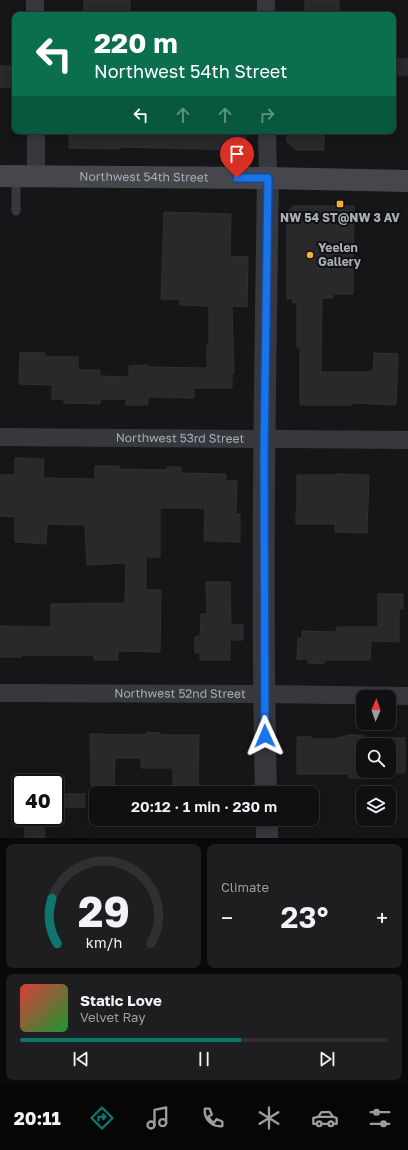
<!DOCTYPE html>
<meta charset="utf-8">
<style>
:root{--surface:#101012;--page:#1e1e20;--text:#f1f3f6;--muted:#9c9d9f;--line:#303032;--accent:#0f766e}
body{margin:0;font-family:"Golos Text",sans-serif;background:var(--page);color:var(--text);height:100vh;display:flex;flex-direction:column;font-size:15px;white-space:nowrap}
*{box-sizing:border-box;margin:0}
p{font-size:13px;color:var(--muted)}
.icon{flex:none;width:22px;height:22px;fill:none;stroke:currentColor;stroke-width:2;stroke-linecap:round;stroke-linejoin:round}
.map{position:relative;height:838px;overflow:hidden}
.sheet{display:flex;flex-direction:column;gap:6px;padding:6px;background:#09090a;flex:1}
.sheet>*{flex:none}
.guide{position:absolute;left:12px;top:12px;width:384px;height:122px;border-radius:8px;box-shadow:0 2px 10px #0003,0 0 0 1px var(--line);background:#0b6e4f;color:#fff;overflow:hidden}
.needle{width:26px;rotate:2deg}
.controls{position:absolute;left:356px;top:690px;display:grid;gap:8px}
.controls a{display:grid;place-items:center;width:40px;height:40px;border-radius:8px;background:var(--surface);box-shadow:0 2px 10px #0003,0 0 0 1px var(--line);font-size:20px}
.speed{position:absolute;left:12px;top:774px;display:flex;gap:8px;font-size:20px;font-weight:700;text-align:center}
.speed>*{display:grid;place-content:center;width:52px;height:52px;border-radius:50%;background:var(--surface);box-shadow:0 2px 10px #0003,0 0 0 1px var(--line);line-height:1}
.speed .limit{border:2px solid #111;border-radius:6px;background:#fff;color:#111}
.pin{position:absolute;display:grid;place-items:center;width:34px;height:34px;color:#fff;margin:-41px -17px;border-radius:50% 50% 50% 0;rotate:-45deg;box-shadow:0 0 4px #0007}
.pin .icon{rotate:45deg}
.me{position:absolute;width:44px;margin:-22px;rotate:359deg;stroke-linejoin:round;filter:drop-shadow(0 0 3px #0008)}
.turn{display:flex;align-items:center;gap:14px;height:84px;padding:0 16px;font-size:18px}
.turn .icon{width:52px;height:52px;stroke-width:2.5}
.turn b{display:block;font-size:28px;line-height:34px}
.lanes{display:flex;align-items:center;height:38px;padding:0 16px;background:#0003;justify-content:center;gap:20px;direction:ltr}
.lanes .off{opacity:.35}
.big{font-size:30px;font-weight:600;line-height:1.1}
.sheet .widget{flex:1;display:flex;flex-direction:column;justify-content:center;gap:6px;min-width:0;padding:0 14px;border-radius:8px;background:var(--page)}
.sheet .dial{align-items:center;gap:0}
.dial svg{height:104px;overflow:visible;fill:none;stroke:var(--line);stroke-width:7;stroke-linecap:round;text-anchor:middle}
.dial text{fill:var(--text);stroke:none}
.song{display:flex;align-items:center;gap:12px}
.cover{width:48px;height:48px;border-radius:6px;background:linear-gradient(135deg,hsl(0 70% 55%),hsl(130 70% 35%))}
.played{height:4px;border-radius:2px;background:linear-gradient(90deg,var(--accent) 60%,var(--line) 60%)}
.keys{display:flex;justify-content:space-around;direction:ltr}
.heat{display:flex;justify-content:space-between;align-items:center;font-size:22px;direction:ltr}
.sheet .tiles{flex:1;display:grid;gap:6px;grid-template-columns:1fr 1fr}
.widget:last-child{grid-column:span 2}
.trip{position:absolute;left:89px;top:786px;width:230px;height:40px;border-radius:8px;background:var(--surface);box-shadow:0 2px 10px #0003,0 0 0 1px var(--line);font-weight:600;line-height:40px;text-align:center}
.menu{display:flex;height:64px;justify-content:space-around;align-items:center;background:#060607;color:var(--muted)}
.menu .icon{width:28px;height:28px}
.menu .current{color:var(--accent)}
.menu b{font-size:18px;color:var(--text)}
.map>svg:first-child{display:block}
.building{fill:#29292c;stroke:#303034}
.lines{fill:none;stroke-linecap:round;stroke-linejoin:round}
.service{stroke:#37383d;stroke-width:9}
.minor{stroke:#37383d;stroke-width:18}
.tertiary{stroke:#37383d;stroke-width:22}
.secondary{stroke:#45474d;stroke-width:22}
.route-casing{stroke:#114b97;stroke-width:10}
.route{stroke:#1a73e8;stroke-width:7}
.poi-dot{fill:#f2b134;stroke:#111113;stroke-width:1.5}
.labels{text-anchor:middle;stroke-width:4;stroke-linejoin:round;paint-order:stroke}
.street-label{font-size:12px;fill:#a8adb8;stroke:#111113}
.poi-label{font-size:12px;font-weight:bold;fill:#a8adb8;stroke:#111113}
</style>
<div class="map">
<svg width="408" height="838" viewBox="0 0 408 838">
<rect width="100%" height="100%" fill="#161618"/>
<g class="building">
<rect x="84" y="0" width="46" height="15"/>
<rect x="305" y="0" width="34" height="15"/>
<rect x="393" y="59" width="15" height="16"/>
<rect x="0" y="66" width="15" height="21"/>
<path d="M69,131H246L245,150L119,147V149L69,148Z"/>
<path d="M287,131H324V150H296L287,142Z"/>
<path d="M293,206H354L353,294H333V298H322L321,372H373L374,353L398,354L396,405L352,403V405H300V347H297V302L293,303V299H287V213Z"/>
<path d="M164,212L231,214L230,256L248,257L247,307L232,306L234,373H232V388H194V398L148,397V405H126V399H100V404L64,403V399H52V385L19,384L20,352L45,353V357H78V370H100V376L129,377V366L148,365V367L207,368V345L209,346V306L180,305V299H161Z"/>
<path d="M15,458L44,459L43,478L95,479V466H119V469L167,470V467H181V473L226,474V481H237L236,514H240V542L204,541L205,508H160V557H146V590H161L160,652L118,651V660H94V655H21V657H0V626L51,627V604L125,603L126,563L87,565L85,525L47,524L46,544L15,542V517L0,516V475H15Z"/>
<path d="M337,474L369,475L367,533L335,532V524H296V510H297V475H337Z"/>
<path d="M206,582H230L231,625H243V640H230V660H200V653H195V637L200,636L201,614H207Z"/>
<path d="M378,594H403V609H399V642L371,641L370,660H324V664L308,663V659H297L298,638H302V631L336,632L337,627H378Z"/>
<path d="M147,732L160,733V735H199L198,793H173V768H141V758H115L114,786H91L90,734L147,735Z"/>
<path d="M349,735H363V778H349V774H297V737H312V739H335Z"/>
<rect x="389" y="738" width="16" height="35"/>
<rect x="55" y="794" width="30" height="13"/>
<path d="M25,825H44L45,838H25Z"/>
</g>
<g class="lines">
<path class="service" d="M16,211V177"/>
<g class="minor">
<path d="M35,0V15"/>
<path d="M266,0V15"/>
<path d="M267,131L268,178"/>
<path d="M36,177V131"/>
<path id="s1" d="M0,437L408,440"/>
<path id="s2" d="M0,693L264,694L408,696"/>
</g>
<g class="tertiary">
<path d="M266,793C261,588 265,383 268,178"/>
<path d="M267,819V838"/>
</g>
<path class="secondary" id="s3" d="M0,176L268,178L408,181"/>
</g>
<g class="lines">
<defs>
<path id="route" d="M237,178H268L264,456L265,736"/>
</defs>
<use href="#route" class="route-casing"/>
<use href="#route" class="route"/>
</g>
<g class="poi-dot">
<rect x="336" y="200" width="8" height="8" rx="2"/>
<circle cx="310" cy="255" r="4"/>
</g>
<g class="labels">
<g class="street-label">
<text dy="4" stroke="none"><textPath href="#s3" startOffset="144">Northwest 54th Street</textPath></text>
<text dy="4" stroke="none"><textPath href="#s1" startOffset="180">Northwest 53rd Street</textPath></text>
<text dy="4" stroke="none"><textPath href="#s2" startOffset="180">Northwest 52nd Street</textPath></text>
</g>
<g class="poi-label">
<text x="340" y="222">NW 54 ST@NW 3 AV</text>
<text x="318" y="252" text-anchor="start">Yeelen<tspan x="318" dy="14">Gallery</tspan></text>
</g>
</g>
</svg>
<div class="controls">
<a><svg class="needle" viewBox="-14 -14 28 28"><path d="M0-13l5 13h-10z" fill="#e53935"/><path d="M0 13l5-13h-10z" fill="#9c9d9f"/></svg></a>
<a><svg class="icon" aria-label="search" viewBox="0 0 24 24"><circle cx="10" cy="10" r="6"/><path d="M15 15l6 6"/></svg></a>
<a><svg class="icon" aria-label="layers" viewBox="0 0 24 24"><path d="M12 4l9 5-9 5-9-5zM3 14l9 5 9-5"/></svg></a>
</div>
<div class="speed"><div class="limit">40</div></div>
<div class="pin" style="left:237px;top:178px;background:#d93025"><svg class="icon" aria-label="arrive" viewBox="0 0 24 24"><path d="M6 21V4h12l-3 4 3 4H6"/></svg></div>
<svg class="me" style="left:265px;top:736px" viewBox="-20 -20 40 40"><path d="M0-17L14 15 0 8-14 15z" fill="#1a73e8" stroke="#fff" stroke-width="4"/></svg>
<div class="trip">20:12 · 1 min · 230 m</div>
<div class="guide">
<div class="turn"><svg class="icon" aria-label="left" viewBox="0 0 24 24"><path d="M17 20v-9H6M10 6l-5 5 5 5"/></svg><div><b>220 m</b>Northwest 54th Street</div></div>
<div class="lanes"><svg class="icon" aria-label="left" viewBox="0 0 24 24"><path d="M17 20v-9H6M10 6l-5 5 5 5"/></svg><svg class="icon off" aria-label="ahead" viewBox="0 0 24 24"><path d="M12 20V5M6 11l6-6 6 6"/></svg><svg class="icon off" aria-label="ahead" viewBox="0 0 24 24"><path d="M12 20V5M6 11l6-6 6 6"/></svg><svg class="icon off" aria-label="right" viewBox="0 0 24 24"><path d="M7 20v-9h11M14 6l5 5-5 5"/></svg></div>
</div>
</div>
<section class="sheet">
<div class="tiles">
<div class="widget dial"><svg viewBox="0 0 100 80">
<path d="M14 69A42 42 0 1 1 86 69"/>
<path d="M14 69A42 42 0 0 1 10 34" stroke="#0f766e"/>
<text x="50" y="56" font-size="32" font-weight="700">29</text>
<text x="50" y="72" font-size="11">km/h</text>
</svg></div>
<div class="widget"><p>Climate</p>
<div class="heat"><a>−</a><b class="big">23°</b><a>+</a></div>
</div>
<div class="widget">
<div class="song"><i class="cover"></i><div><b>Static Love</b><p>Velvet Ray</p></div></div>
<div class="played"></div>
<div class="keys"><svg class="icon" aria-label="previous" viewBox="0 0 24 24"><path d="M18 5L8 12l10 7zM5 5v14"/></svg><svg class="icon" aria-label="pause" viewBox="0 0 24 24"><path d="M8 5v14M16 5v14"/></svg><svg class="icon" aria-label="next" viewBox="0 0 24 24"><path d="M6 5l10 7-10 7zM19 5v14"/></svg></div>
</div>
</div>
</section>
<nav class="menu">
<b>20:11</b>
<svg class="icon current" aria-label="directions" viewBox="0 0 24 24"><path d="M12 3l9 9-9 9-9-9zM9 14v-3h6M13 9l2 2-2 2"/></svg>
<svg class="icon" aria-label="music" viewBox="0 0 24 24"><path d="M9 18V5l10-2v13"/><circle cx="6" cy="18" r="3"/><circle cx="16" cy="16" r="3"/></svg>
<svg class="icon" aria-label="phone" viewBox="0 0 24 24"><path d="M5 4h4l2 5-3 2q2 4 5 5l2-3 5 2v4C11 20 4 13 5 4z"/></svg>
<svg class="icon" aria-label="climate" viewBox="0 0 24 24"><path d="M12 3v18M4 7l16 10M4 17L20 7"/></svg>
<svg class="icon" aria-label="car" viewBox="0 0 24 24"><path d="M5 17H2v-5l4-1 3-4h7l3 4 3 1v5h-3M9 17h6M6 11h13"/><circle cx="7" cy="17" r="2"/><circle cx="17" cy="17" r="2"/></svg>
<svg class="icon" aria-label="filters" viewBox="0 0 24 24"><path d="M4 7h16M4 17h16"/><circle cx="9" cy="7" r="2"/><circle cx="15" cy="17" r="2"/></svg>
</nav>
